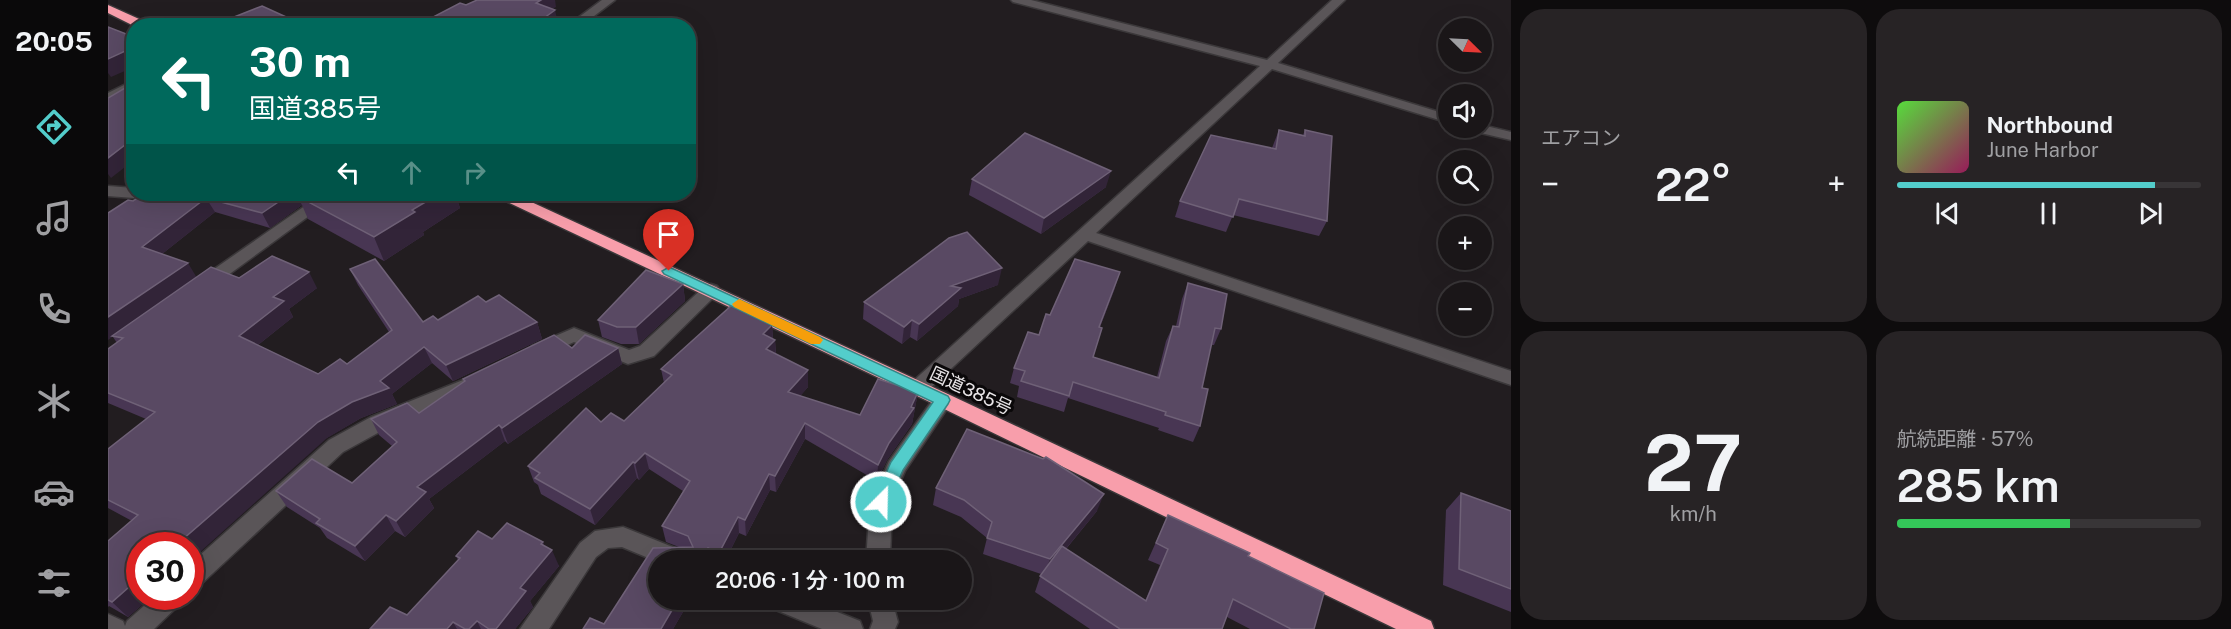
<!DOCTYPE html>
<html lang="ja">
<meta charset="utf-8">
<style>
:root{--surface:#1a1618;--page:#272325;--text:#f1f3f6;--muted:#9f9fa2;--line:#383537;--accent:#53cdcb}
body{margin:0;font-family:"Public Sans","Noto Sans JP",sans-serif;background:var(--page);color:var(--text);height:100vh;display:flex;flex-direction:column;font-size:22px;white-space:nowrap}
*{box-sizing:border-box;margin:0}
p{font-size:20px;color:var(--muted)}
.icon{flex:none;width:33px;height:33px;fill:none;stroke:currentColor;stroke-width:2;stroke-linecap:round;stroke-linejoin:round}
.map{position:relative;flex:1;overflow:hidden}
.panel{display:flex;flex-direction:column;gap:9px;padding:9px;background:#0e0c0d;width:720px}
.panel>*{flex:none}
.hud{position:absolute;left:18px;top:18px;width:570px;height:183px;border-radius:24px;box-shadow:0 6px 24px #0002,0 0 0 2px var(--line);background:#00695c;color:#fff;overflow:hidden}
.needle{width:39px;rotate:114deg}
.controls{position:absolute;left:1330px;top:18px;display:grid;gap:12px}
.controls a{display:grid;place-items:center;width:54px;height:54px;border-radius:50%;background:var(--surface);box-shadow:0 6px 24px #0002,0 0 0 2px var(--line);font-size:30px}
.speed{position:absolute;left:18px;top:532px;display:flex;gap:12px;font-size:30px;font-weight:700;text-align:center}
.speed>*{display:grid;place-content:center;width:78px;height:78px;border-radius:50%;background:var(--surface);box-shadow:0 6px 24px #0002,0 0 0 2px var(--line);line-height:1}
.speed .limit{border:9px solid #d22;background:#fff;color:#111}
.pin{position:absolute;display:grid;place-items:center;width:51px;height:51px;color:#fff;margin:-62px -26px;border-radius:50% 50% 50% 0;rotate:-45deg;box-shadow:0 0 6px #0007}
.pin .icon{rotate:45deg}
.me{position:absolute;width:66px;margin:-33px;rotate:23deg;stroke-linejoin:round;filter:drop-shadow(0 0 4px #0008)}
.turn{display:flex;align-items:center;gap:21px;height:126px;padding:0 24px;font-size:27px}
.turn .icon{width:78px;height:78px;stroke-width:2.5}
.turn b{display:block;font-size:42px;line-height:51px}
.lanes{display:flex;align-items:center;height:57px;padding:0 24px;background:#0003;justify-content:center;gap:30px;direction:ltr}
.lanes .off{opacity:.35}
.big{font-size:45px;font-weight:600;line-height:1.1}
.panel .tile{flex:1;display:flex;flex-direction:column;justify-content:center;gap:9px;min-width:0;padding:0 21px;border-radius:24px;background:var(--page)}
.panel .dial{align-items:center;gap:0}
.dial b{font-size:78px;line-height:1}
.song{display:flex;align-items:center;gap:18px}
.cover{width:72px;height:72px;border-radius:9px;background:linear-gradient(135deg,hsl(110 70% 55%),hsl(330 70% 35%))}
.played{height:6px;border-radius:3px;background:linear-gradient(90deg,var(--accent) 85%,var(--line) 85%)}
.keys{display:flex;justify-content:space-around;direction:ltr}
.heat{display:flex;justify-content:space-between;align-items:center;font-size:33px;direction:ltr}
.charge{height:9px;border-radius:4px;background:linear-gradient(90deg,#34c759 57%,var(--line) 0)}
.panel .tiles{flex:1;display:grid;gap:9px;grid-template-columns:repeat(2,1fr)}
.trip{position:absolute;left:540px;top:550px;width:324px;height:60px;border-radius:30px;background:var(--surface);box-shadow:0 6px 24px #0002,0 0 0 2px var(--line);font-weight:600;line-height:60px;text-align:center}
main{display:flex;flex:1;min-height:0}
.tabs{display:flex;flex-direction:column;width:108px;justify-content:space-around;align-items:center;background:#0a090a;color:var(--muted)}
.tabs .icon{width:42px;height:42px}
.tabs .active{color:var(--accent)}
.tabs b{font-size:27px;color:var(--text)}
.map>svg:first-child{display:block}
.lines{fill:none;stroke-linecap:round;stroke-linejoin:round}
.minor-casing{stroke:#3b383a;stroke-width:3}
.highway-casing{stroke:#3b383a;stroke-width:3}
.minor{fill:#5a5558;fill-rule:evenodd}
.highway{fill:#f89eab;fill-rule:evenodd}
.wall{fill:#483653}
.shaded-wall{fill:#322438}
.building{fill:#594963;stroke:#6f6177;stroke-width:1.5}
.route{fill:#53cdcb;stroke:#368584;stroke-width:1.5}
.slow{fill:#f59e0b}
.labels{text-anchor:middle;stroke-width:6;stroke-linejoin:round;paint-order:stroke}
.street-label{font-size:18px;fill:#e7e4e6;stroke:#0a0809}
</style>
<main>
<nav class="tabs">
<b>20:05</b>
<svg class="icon active" aria-label="directions" viewBox="0 0 24 24"><path d="M12 3l9 9-9 9-9-9zM9 14v-3h6M13 9l2 2-2 2"/></svg>
<svg class="icon" aria-label="music" viewBox="0 0 24 24"><path d="M9 18V5l10-2v13"/><circle cx="6" cy="18" r="3"/><circle cx="16" cy="16" r="3"/></svg>
<svg class="icon" aria-label="phone" viewBox="0 0 24 24"><path d="M5 4h4l2 5-3 2q2 4 5 5l2-3 5 2v4C11 20 4 13 5 4z"/></svg>
<svg class="icon" aria-label="climate" viewBox="0 0 24 24"><path d="M12 3v18M4 7l16 10M4 17L20 7"/></svg>
<svg class="icon" aria-label="car" viewBox="0 0 24 24"><path d="M5 17H2v-5l4-1 3-4h7l3 4 3 1v5h-3M9 17h6M6 11h13"/><circle cx="7" cy="17" r="2"/><circle cx="17" cy="17" r="2"/></svg>
<svg class="icon" aria-label="filters" viewBox="0 0 24 24"><path d="M4 7h16M4 17h16"/><circle cx="9" cy="7" r="2"/><circle cx="15" cy="17" r="2"/></svg>
</nav>
<div class="map">
<svg width="1403" height="629" viewBox="0 0 1403 629">
<rect width="100%" height="100%" fill="#221d20"/>
<g class="lines">
<defs>
<g id="minor">
<path d="M494,0H507L473,26H459Z"/>
<path d="M903,0H923L1159,60L1224,0H1237L1170,63L1341,115V123L1164,69L988,233L1403,371V385L980,241L816,394L809,396L802,394L799,389L802,384L1152,66L905,2Z"/>
<path d="M26,80V90L0,103V93Z"/>
<path d="M1374,125L1403,132V140L1364,131L1362,128H1374Z"/>
<path d="M0,186L26,188V194H33L26,198L0,196Z"/>
<path d="M214,194H231L101,289H89L86,285L89,281Z"/>
<path d="M603,284L609,286L612,290L609,294L546,356L520,364L466,342L431,358L424,356L422,351L424,346L466,328L521,350L532,346L597,286Z"/>
<path d="M360,378L367,380L370,385L367,390L277,429L235,452L90,587L82,590V564L221,440L263,417Z"/>
<path d="M835,392L842,395L845,400L797,471L784,502L782,561H758L762,502L781,461L828,395Z"/>
<path d="M515,527L582,554L586,561L550,562L514,547L500,548L488,557L441,629H412L472,543L487,531Z"/>
<path d="M46,597H75L71,605L46,629H0V614L15,621L17,626L19,621Z"/>
<path d="M659,600H699L752,621L755,629H714L663,608Z"/>
<path d="M760,600H784L790,622L787,629H762L765,621Z"/>
</g>
<g id="highway">
<path d="M0,5L40,23L42,26H26L0,13Z"/>
<path d="M387,194H406L842,395L1323,621L1326,629H1288L828,405L389,197Z"/>
</g>
</defs>
<use href="#minor" class="minor-casing"/>
<use href="#highway" class="highway-casing"/>
<use href="#minor" class="minor"/>
<use href="#highway" class="highway"/>
</g>
<g class="wall">
<path d="M1171,130L1195,135L1197,130L1219,221L1211,236L1125,215L1118,232L1067,217L1072,201L1164,148Z"/>
<path d="M864,179L998,187L933,234L861,195Z"/>
<path d="M36,194H347L352,208L315,232L316,235L276,261L200,219L194,205L162,228L107,212L54,254L88,277L131,278L209,288L181,309L185,317L150,345L210,374L239,364L281,332L250,285L242,269L315,322L330,320L378,302L429,322L434,339L345,381L324,363L284,394L289,404L253,418L32,546V597H43L20,617L1,606L0,607V541L24,521L0,508V449L38,419L0,403V349L9,343L5,337L25,201Z"/>
<path d="M1080,283L1113,329L1106,345H1103L1094,388L1092,426L1085,442L1050,430L1051,428L960,398L956,412L909,397L911,386L902,383L906,368L931,335L942,315L1007,288L992,327L985,357L1049,377L1058,341L1065,326H1068L1074,299Z"/>
<path d="M575,284L577,301L531,344H513L494,337L490,320Z"/>
<path d="M890,285L851,299L850,306L809,341L802,337L794,344L755,319L756,302Z"/>
<path d="M624,305L664,325L665,339L667,340L668,354L700,370V387L692,396L752,415L770,379L810,392L804,424L779,460L769,481L697,439L668,492L662,490L638,536L631,533L617,561H550V600H582L565,629H475L482,618L496,624L545,548L571,547L558,542L554,526L575,491L541,469L531,480L529,478L487,525L433,494L430,485L426,482L420,466L478,408L493,422L503,413L516,421L556,383L553,369Z"/>
<path d="M464,348H510L514,364L400,444L397,441L321,499L326,508L297,537L287,531L257,561L219,538L212,528L179,507L168,491L244,483L284,446L271,435L263,419L311,413L356,382L355,379Z"/>
<path d="M828,488L989,511L958,549L1037,601L1052,565L1040,560L1060,515L1140,556L1206,629H1142L1119,617L1114,629H982L927,592L933,574L875,554L879,538L853,517L825,505Z"/>
<path d="M1353,493L1403,511V612L1335,585L1338,510Z"/>
<path d="M384,539L435,542L436,546L451,566L422,601L425,607L407,629H262L299,615L350,560L348,556Z"/>
</g>
<g class="shaded-wall">
<path d="M433,0H447L448,7L431,16L428,3Z"/>
<path d="M447,10L450,23L447,26H425Z"/>
<path d="M26,47V67L3,77L0,73V59Z"/>
<path d="M26,138V160L3,178L0,174V158Z"/>
<path d="M1003,171L998,187L933,234L936,218Z"/>
<path d="M182,194H199L189,196L194,205L162,228L154,213Z"/>
<path d="M331,194H347L352,208L315,232L316,235L276,261L266,237L304,210Z"/>
<path d="M98,198L107,212L44,262L34,247Z"/>
<path d="M80,263L89,278L0,340V317Z"/>
<path d="M894,268L890,285L851,299L850,306L809,341L811,324L843,286Z"/>
<path d="M201,272L209,288L181,309L185,317L141,352L131,336L165,297Z"/>
<path d="M1012,272L1007,288L986,343L991,327Z"/>
<path d="M575,284L577,301L531,344L528,327Z"/>
<path d="M804,320L802,337L794,344L796,327Z"/>
<path d="M429,322L434,339L345,381L338,365Z"/>
<path d="M664,325L665,342L655,334Z"/>
<path d="M667,340L668,357L658,349Z"/>
<path d="M316,347L324,363L284,394L289,404L253,418L219,438L82,561V546H67L210,422L272,381Z"/>
<path d="M510,348L514,364L400,444L394,428Z"/>
<path d="M700,370V387L681,409L680,392Z"/>
<path d="M810,392L804,424L779,460L769,481L770,465L781,443L803,407Z"/>
<path d="M697,423V439L668,492L667,476Z"/>
<path d="M391,425L397,441L321,499L326,508L297,537L288,521L309,487Z"/>
<path d="M537,453L541,469L531,480L527,463Z"/>
<path d="M525,462L529,478L487,525L482,509Z"/>
<path d="M661,474L662,490L638,536L637,520Z"/>
<path d="M996,494L989,511L936,575L942,559Z"/>
<path d="M278,515L287,531L257,561L247,546Z"/>
<path d="M630,517L631,533L617,561H612L611,553Z"/>
<path d="M435,542L440,555L444,550L451,566L422,601L425,607L407,629H388L412,588Z"/>
<path d="M600,548L602,561H593Z"/>
<path d="M29,580L32,583V597H43L20,617L4,602Z"/>
<path d="M570,600H582L565,629H553Z"/>
<path d="M369,621L373,629H361Z"/>
<path d="M345,622L349,629H339Z"/>
</g>
<g class="building">
<path d="M369,0H433L428,3L447,10L425,26H308L352,3L358,5Z"/>
<path d="M154,6L198,26H116L111,23Z"/>
<path d="M0,27L26,37V47L0,59Z"/>
<path d="M22,85L26,86V138L0,158V98Z"/>
<path d="M1171,130L1197,136V130L1224,136L1219,221L1131,199L1125,217L1072,201L1103,135L1168,149Z"/>
<path d="M917,133L1003,171L936,218L864,179Z"/>
<path d="M36,194H182L154,213L98,198L34,247L80,263L0,317V213L20,200L25,201Z"/>
<path d="M192,194H331L304,210L307,212L266,237L189,196Z"/>
<path d="M859,232L894,268L843,286L853,288L811,324L804,320L796,327L756,302L841,238Z"/>
<path d="M164,256L201,272L165,297L176,301L131,336L210,374L232,359L239,364L284,330L242,269L267,259L315,322L325,316L330,320L370,296L378,302L391,295L429,322L338,365L316,347L272,381L281,388L244,402L210,422L67,546H32V580H29L4,602L0,600V541L30,515L0,500V449L47,412L0,393V349L15,338L4,336L103,267L131,278Z"/>
<path d="M967,259L1012,272L991,327L994,328L985,357L1051,378L1065,326L1071,327L1080,283L1119,294L1113,329L1107,328L1094,388L1100,389L1092,426L1057,415L1058,412L965,382L961,396L913,381L917,371L906,368L920,332L931,335L938,314L942,315Z"/>
<path d="M538,270L575,284L528,327H509L490,320Z"/>
<path d="M624,305L664,325L655,334L667,340L658,349L700,370L680,392L752,415L770,379L810,392L803,407L806,408L781,443L770,465L697,423L667,476L661,474L637,520L630,517L611,553L600,548L593,561H550V600H570L553,629H475L482,618L496,624L545,548L585,547L580,536L554,526L582,481L537,453L527,463L525,462L482,509L427,478L432,473L420,466L478,408L493,422L503,413L516,421L564,375L553,369Z"/>
<path d="M446,335L464,348L477,335L510,348L394,428L391,425L309,487L318,492L288,521L278,515L247,546L208,523L212,519L168,491L204,459L244,483L289,442L263,419L299,403L311,413L357,381L355,379Z"/>
<path d="M859,429L935,459L938,457L996,494L942,559L879,538L884,522L856,500L828,488Z"/>
<path d="M1353,493L1403,511V589L1351,569Z"/>
<path d="M1060,515L1142,553L1140,556L1216,593L1206,629H1183L1125,599L1114,629H1012L932,576L954,546L1038,601L1060,549L1048,543Z"/>
<path d="M399,523L435,542L433,544L444,550L412,588L418,591L388,629H381L369,621L361,629H357L345,622L339,629H262L282,607L299,615L352,558L348,556L370,531L384,539Z"/>
</g>
<path class="route" d="M561,267L840,396L842,400L840,404L795,470L779,507L773,509L768,507L765,502L783,462L825,402L556,274L554,271Z"/>
<path class="slow" d="M631,299L712,337L715,340L712,344H703L626,307L624,304Z"/>
<g class="labels">
<g class="street-label">
<text transform="translate(863 391) rotate(25)" y="6">国道385号</text>
</g>
</g>
</svg>
<div class="controls">
<a><svg class="needle" viewBox="-14 -14 28 28"><path d="M0-13l5 13h-10z" fill="#e53935"/><path d="M0 13l5-13h-10z" fill="#9f9fa2"/></svg></a>
<a><svg class="icon" aria-label="sound" viewBox="0 0 24 24"><path d="M4 9h4l5-4v14l-5-4H4zM17 9q2 3 0 6"/></svg></a>
<a><svg class="icon" aria-label="search" viewBox="0 0 24 24"><circle cx="10" cy="10" r="6"/><path d="M15 15l6 6"/></svg></a>
<a>+</a>
<a>−</a>
</div>
<div class="speed"><div class="limit">30</div></div>
<div class="pin" style="left:561px;top:271px;background:#d93025"><svg class="icon" aria-label="arrive" viewBox="0 0 24 24"><path d="M6 21V4h12l-3 4 3 4H6"/></svg></div>
<svg class="me" style="left:773px;top:502px" viewBox="-20 -20 40 40"><circle r="17" fill="#53cdcb" stroke="#fff" stroke-width="3"/><path d="M0-11L8 9 0 5-8 9z" fill="#fff"/></svg>
<div class="trip">20:06 · 1 分 · 100 m</div>
<div class="hud">
<div class="turn"><svg class="icon" aria-label="left" viewBox="0 0 24 24"><path d="M17 20v-9H6M10 6l-5 5 5 5"/></svg><div><b>30 m</b>国道385号</div></div>
<div class="lanes"><svg class="icon" aria-label="left" viewBox="0 0 24 24"><path d="M17 20v-9H6M10 6l-5 5 5 5"/></svg><svg class="icon off" aria-label="ahead" viewBox="0 0 24 24"><path d="M12 20V5M6 11l6-6 6 6"/></svg><svg class="icon off" aria-label="right" viewBox="0 0 24 24"><path d="M7 20v-9h11M14 6l5 5-5 5"/></svg></div>
</div>
</div>
<section class="panel">
<div class="tiles">
<div class="tile"><p>エアコン</p>
<div class="heat"><a>−</a><b class="big">22°</b><a>+</a></div>
</div>
<div class="tile">
<div class="song"><i class="cover"></i><div><b>Northbound</b><p>June Harbor</p></div></div>
<div class="played"></div>
<div class="keys"><svg class="icon" aria-label="previous" viewBox="0 0 24 24"><path d="M18 5L8 12l10 7zM5 5v14"/></svg><svg class="icon" aria-label="pause" viewBox="0 0 24 24"><path d="M8 5v14M16 5v14"/></svg><svg class="icon" aria-label="next" viewBox="0 0 24 24"><path d="M6 5l10 7-10 7zM19 5v14"/></svg></div>
</div>
<div class="tile dial"><b>27</b><p>km/h</p></div>
<div class="tile"><p>航続距離 · 57%</p><b class="big">285 km</b><div class="charge"></div></div>
</div>
</section>
</main>
